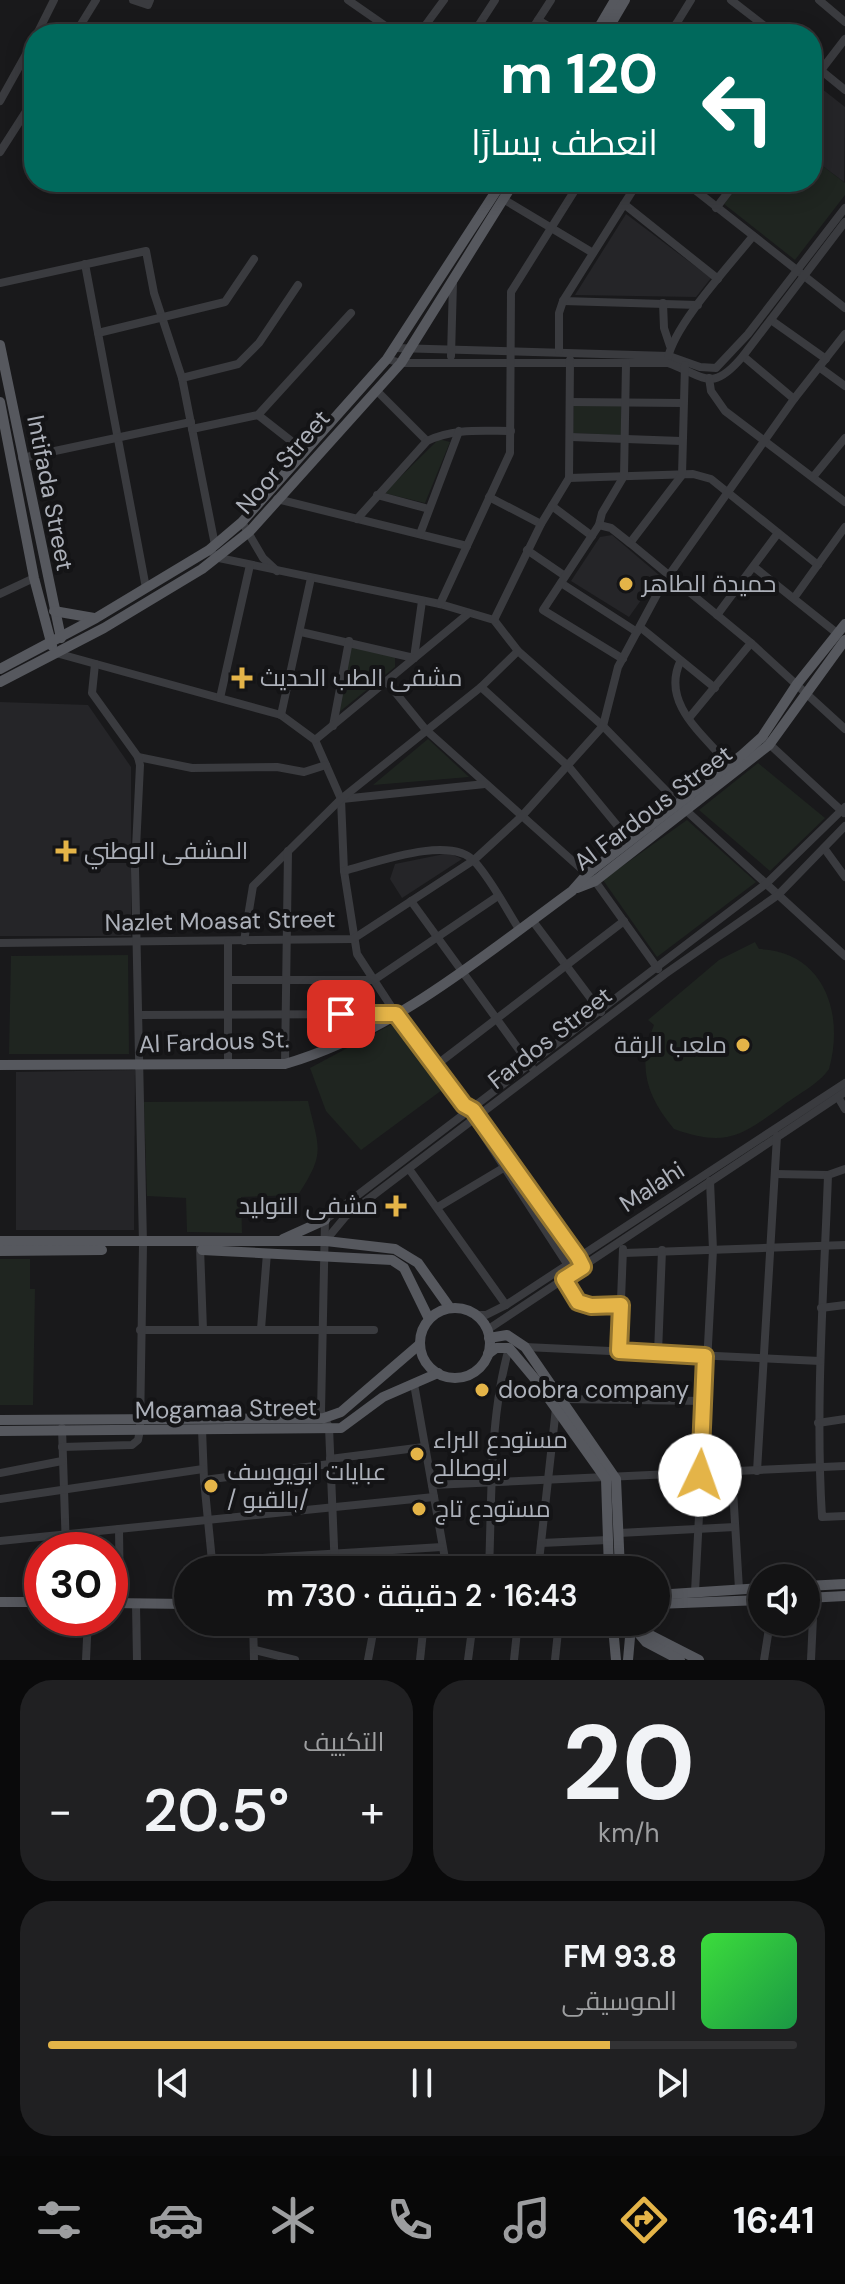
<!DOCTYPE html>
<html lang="ar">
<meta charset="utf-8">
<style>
:root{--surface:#131314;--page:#202022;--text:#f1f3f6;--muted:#9d9ea0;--line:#323234;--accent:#e4b448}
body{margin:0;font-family:"DM Sans",Cairo,sans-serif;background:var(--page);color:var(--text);direction:rtl;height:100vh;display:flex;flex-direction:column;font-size:30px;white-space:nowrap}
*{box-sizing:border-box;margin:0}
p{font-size:26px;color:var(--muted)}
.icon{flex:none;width:44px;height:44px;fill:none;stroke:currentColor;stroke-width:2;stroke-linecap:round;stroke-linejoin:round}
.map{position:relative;height:1660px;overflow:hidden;direction:ltr}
.details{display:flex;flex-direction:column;gap:20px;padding:20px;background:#0a0a0b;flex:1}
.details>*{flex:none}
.banner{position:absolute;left:24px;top:24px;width:798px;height:168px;border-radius:32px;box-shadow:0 4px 20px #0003,0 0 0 2px var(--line);direction:rtl;background:#00695c;color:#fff;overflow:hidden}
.fabs{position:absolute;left:748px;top:1564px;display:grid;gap:16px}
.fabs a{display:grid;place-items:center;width:72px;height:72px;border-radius:50%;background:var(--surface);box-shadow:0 4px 20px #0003,0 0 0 2px var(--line);font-size:40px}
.speed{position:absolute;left:24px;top:1532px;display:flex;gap:16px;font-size:40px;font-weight:700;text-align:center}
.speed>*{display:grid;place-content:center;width:104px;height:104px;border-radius:50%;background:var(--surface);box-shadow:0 4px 20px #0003,0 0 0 2px var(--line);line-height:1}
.speed .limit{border:12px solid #d22;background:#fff;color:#111}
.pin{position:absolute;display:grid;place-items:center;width:68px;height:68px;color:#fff;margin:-34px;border-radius:16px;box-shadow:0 4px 12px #0006}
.me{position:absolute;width:88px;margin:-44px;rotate:3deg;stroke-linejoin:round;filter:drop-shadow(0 0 6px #0008)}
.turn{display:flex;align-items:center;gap:28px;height:168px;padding:0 32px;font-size:36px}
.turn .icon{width:104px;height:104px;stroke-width:2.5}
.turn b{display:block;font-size:56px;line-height:68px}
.big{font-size:60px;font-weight:600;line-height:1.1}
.details .tile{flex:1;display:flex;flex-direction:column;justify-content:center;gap:12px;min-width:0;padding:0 28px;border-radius:32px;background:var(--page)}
.details .dial{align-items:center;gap:0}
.dial b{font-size:104px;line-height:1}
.song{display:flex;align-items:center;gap:24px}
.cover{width:96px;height:96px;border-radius:12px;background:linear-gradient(135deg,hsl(120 70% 55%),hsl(140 70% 35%))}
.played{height:8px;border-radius:4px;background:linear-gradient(90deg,var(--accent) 75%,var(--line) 75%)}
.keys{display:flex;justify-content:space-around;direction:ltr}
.heat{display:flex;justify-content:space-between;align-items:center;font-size:44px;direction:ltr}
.details .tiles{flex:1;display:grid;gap:20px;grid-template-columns:1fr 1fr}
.tile:last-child{grid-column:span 2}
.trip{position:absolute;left:174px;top:1556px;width:496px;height:80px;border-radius:40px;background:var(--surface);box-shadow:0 4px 20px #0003,0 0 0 2px var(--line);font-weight:600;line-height:80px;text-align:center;direction:rtl}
.menu{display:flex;height:128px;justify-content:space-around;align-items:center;background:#080808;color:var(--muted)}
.menu .icon{width:56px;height:56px}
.menu .on{color:var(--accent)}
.menu b{font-size:36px;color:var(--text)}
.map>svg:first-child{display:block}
.built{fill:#252528}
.green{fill:#1f2520}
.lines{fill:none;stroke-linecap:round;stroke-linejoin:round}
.minor{stroke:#3a3b3f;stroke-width:8}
.major{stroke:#56585e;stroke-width:10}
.route-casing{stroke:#94752f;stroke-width:20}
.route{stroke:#e4b448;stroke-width:14}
.poi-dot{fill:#e4b448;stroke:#141416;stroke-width:3}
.labels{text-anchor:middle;stroke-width:8;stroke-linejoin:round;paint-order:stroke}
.street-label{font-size:24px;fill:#acb0b9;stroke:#141416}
.poi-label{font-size:24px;fill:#acb0b9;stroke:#141416;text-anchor:start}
</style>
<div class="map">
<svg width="845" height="1660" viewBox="0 0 845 1660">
<rect width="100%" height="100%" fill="#19191b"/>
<g class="built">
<path d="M817,85L845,107L844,182L812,158V92Z"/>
<path d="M626,214L711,278L696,297L575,295Z"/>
<path d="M612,535L659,575L629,617L571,581L600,537Z"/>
<path d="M0,702L88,705L131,767V936H0Z"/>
<path d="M449,853L462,859L402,898L390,879L395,864Z"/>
<path d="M135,1070L134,1230H16V1072Z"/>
</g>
<g class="green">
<path d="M812,158L845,183V195L795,260L724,204L741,182H812Z"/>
<path d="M574,405L621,406V435L573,433Z"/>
<path d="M439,439L450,442L425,503L384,493Z"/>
<path d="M351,647L395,657V667L338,713Z"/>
<path d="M428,739L469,777L373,785Z"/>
<path d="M758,763L825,818L770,871L699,810Z"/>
<path d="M687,820L756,882L657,957L603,880Z"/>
<path d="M755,942L759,949C823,951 845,1012 829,1069C819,1084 795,1096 781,1107C740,1137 725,1147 674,1129C646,1096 637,1066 654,1025L648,1020L719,960Z"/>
<path d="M128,955L129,1054H9L11,956Z"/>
<path d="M394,1023L442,1090L361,1150L326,1111L310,1068Z"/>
<path d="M308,1101C319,1149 326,1152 298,1195L241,1197L242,1233L187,1232L186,1198L147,1196L144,1102Z"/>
<path d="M0,1259H30V1289H35L33,1405H0Z"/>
</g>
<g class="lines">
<g class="minor">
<path d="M133,0L148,5L150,0"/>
<path d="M348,0L397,34"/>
<path d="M731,0L775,34"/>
<path d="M819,0L845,22"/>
<path d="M538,20L561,34"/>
<path d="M676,24L689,34"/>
<path d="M37,34L54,0"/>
<path d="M75,34L96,0"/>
<path d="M419,34L444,0"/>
<path d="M473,34L495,0"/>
<path d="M529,34L551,0"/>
<path d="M670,34L691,0"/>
<path d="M812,63L845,90"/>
<path d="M812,82L845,39"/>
<path d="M0,101L34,40"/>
<path d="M0,152L34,99"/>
<path d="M685,182L845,308"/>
<path d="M503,199L593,253"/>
<path d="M624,204L718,279"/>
<path d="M716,208L736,182"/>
<path d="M85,264L146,588"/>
<path d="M0,283L146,251L154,293L182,378L215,545"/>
<path d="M563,301L698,305"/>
<path d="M663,303L664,328L670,346"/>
<path d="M771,320L826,359"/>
<path d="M98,333L225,302L254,259"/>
<path d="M395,348L669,356L700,367L716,368L748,334L845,208"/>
<path d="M559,351V313L563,301L638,182"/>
<path d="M451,356L453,282"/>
<path d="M743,356L794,399"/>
<path d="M668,358C674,325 730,265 753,236"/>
<path d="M387,359L401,363H668C706,377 712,393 743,356L845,222"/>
<path d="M819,367L845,386"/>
<path d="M182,378L238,364L259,343L298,285"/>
<path d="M709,378L711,391L725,411L845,502"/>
<path d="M376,390L427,441"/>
<path d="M570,402L683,403"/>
<path d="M258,415L304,451"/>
<path d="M192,429L258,415L351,313"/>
<path d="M571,437L681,441"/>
<path d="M22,458L191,422"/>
<path d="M813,477L845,438"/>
<path d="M569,478L693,474L711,479L818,565"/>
<path d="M377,495L429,509"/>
<path d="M489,497L541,524"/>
<path d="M277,499L467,546"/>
<path d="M552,506L592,536"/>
<path d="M357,519L427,441C453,428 482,431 511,431"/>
<path d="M242,522L263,558L277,571"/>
<path d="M599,525L602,513L624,476L626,363"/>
<path d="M420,534L459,431"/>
<path d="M630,543L682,475L685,365"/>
<path d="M209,550L219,558L440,604L494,620L518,651L603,726L679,804L845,956"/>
<path d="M527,550L565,576"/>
<path d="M754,567L838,634"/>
<path d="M561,583L637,632"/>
<path d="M0,594L34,578"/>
<path d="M794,598L845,527"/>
<path d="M440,604L510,453L511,292L580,182"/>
<path d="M717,615L778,533"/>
<path d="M494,620L541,524L569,478L570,360"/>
<path d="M640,627L715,688"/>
<path d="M301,632L414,658L422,601"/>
<path d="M56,653L281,715L315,740L341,799L344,871L357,954L396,1014L464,1105L573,1273"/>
<path d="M623,659L543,610L599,525L611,528L630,543L751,643L845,729"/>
<path d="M680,662C661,704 704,735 729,765"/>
<path d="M386,681L426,730L595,881L658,969"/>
<path d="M481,687L569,767L630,841"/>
<path d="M220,698L250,565"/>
<path d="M281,715L311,578"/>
<path d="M689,718L751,643"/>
<path d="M333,726L349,641"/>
<path d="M315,740L469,613"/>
<path d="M766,741L844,813"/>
<path d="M138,757L192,768L277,767L304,772L326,765"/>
<path d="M342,799L485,784"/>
<path d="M824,848L845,877"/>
<path d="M344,871C375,863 451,834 475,862C492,881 505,907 519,929"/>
<path d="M411,901L533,1069"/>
<path d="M532,920L601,1012"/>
<path d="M244,941L253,886L341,799L481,687L518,651"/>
<path d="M0,943L353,939L474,860L522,816L603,726L618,667L662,585L794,399L845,334"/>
<path d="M229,980H374L498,896"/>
<path d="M139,1015L394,1014"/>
<path d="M285,1064L288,851"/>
<path d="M228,1065V942"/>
<path d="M435,1066L624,921"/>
<path d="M838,1097L845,1109"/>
<path d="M477,1115L580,1261"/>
<path d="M409,1169L506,1305"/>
<path d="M775,1174L828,1175L845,1169"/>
<path d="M828,1175C824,1289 815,1403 822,1517L845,1516"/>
<path d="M438,1207L505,1167"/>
<path d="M326,1240L346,1216L665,974L778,895L845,826"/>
<path d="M200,1247L203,1330"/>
<path d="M624,1253L845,1245"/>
<path d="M564,1279C582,1310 587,1306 621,1305"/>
<path d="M821,1308L845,1305"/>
<path d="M476,1315H486L506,1305L845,1083"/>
<path d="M261,1329L267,1253"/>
<path d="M140,1330H374"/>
<path d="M487,1330L845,1092"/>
<path d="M525,1347L820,1361"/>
<path d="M619,1351L623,1249"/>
<path d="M658,1353L662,1250"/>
<path d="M414,1384L447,1570"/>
<path d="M561,1399L704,1401"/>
<path d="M818,1423L845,1419"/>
<path d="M62,1428L66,1550"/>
<path d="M202,1429L204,1480L330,1464"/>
<path d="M62,1447L132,1445L138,1440L140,1430L143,1244L135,869L140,765L138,757L92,693L95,664"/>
<path d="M330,1459L424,1447"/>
<path d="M757,1471L777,1136"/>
<path d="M0,1473L62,1461"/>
<path d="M732,1473L739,1589"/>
<path d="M204,1480L212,1561L442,1547"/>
<path d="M432,1485L845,1466"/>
<path d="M0,1499L203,1469"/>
<path d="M119,1529L120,1603"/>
<path d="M619,1533L735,1527"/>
<path d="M0,1541L434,1497"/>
<path d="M541,1543L608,1540"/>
<path d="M335,1570L329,1427L321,1412L325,1220L767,883L845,807"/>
<path d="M489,1570C492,1498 489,1418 509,1348"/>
<path d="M538,1570L556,1408"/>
<path d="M695,1592L713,1250L710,1181"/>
<path d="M136,1604L137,1660"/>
<path d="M253,1622L254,1660"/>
<path d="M255,1650L295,1660"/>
<path d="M86,1660L88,1618"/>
<path d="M368,1660L375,1622"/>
<path d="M420,1660L424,1622"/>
<path d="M468,1660L473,1622"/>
<path d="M514,1660L518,1622"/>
<path d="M555,1660L559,1622"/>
<path d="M764,1660L770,1622"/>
<path d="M811,1660L814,1597"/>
</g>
<g class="major">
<path d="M595,34L615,0"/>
<path d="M605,34L625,0"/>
<path d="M0,345L61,638"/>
<path d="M0,402L34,578L52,646"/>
<path d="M54,611L94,618"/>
<path d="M0,669L96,618L209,550L242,522L387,359L502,182"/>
<path d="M0,682L104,628L202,569L250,531L401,363L514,182"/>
<path d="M577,888L595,881L769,745L845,640"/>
<path d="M0,1065L285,1064C392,1033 483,956 572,891L587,874L742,755L762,737L797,684L845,624"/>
<path d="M283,1239L325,1220"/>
<path d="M0,1241H326L395,1249L418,1263L450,1308"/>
<path d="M202,1250L392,1260L404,1268L429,1319"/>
<path d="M0,1251L102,1250"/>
<circle cx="455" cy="1343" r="35"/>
<path d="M489,1338L507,1335L525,1347L616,1479L620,1570"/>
<path d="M488,1354L496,1348H509L535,1379L606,1479L609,1570"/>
<path d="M0,1420L324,1418L341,1412L420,1344"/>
<path d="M0,1431L341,1428L383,1397L438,1373"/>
<path d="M806,1586L845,1584"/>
<path d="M656,1595L762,1588"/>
<path d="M806,1598L845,1596"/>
<path d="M0,1602H42"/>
<path d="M110,1603L188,1604"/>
<path d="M656,1604L762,1600"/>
<path d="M639,1622L650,1635L699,1660"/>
<path d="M631,1624L646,1642L680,1660"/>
<path d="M613,1627L616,1660"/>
<path d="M628,1660L631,1626"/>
</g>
</g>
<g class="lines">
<defs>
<path id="route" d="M341,1014H396L464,1105L473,1110L578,1257L583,1267L564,1279L578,1302L591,1306L621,1305L619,1351L705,1356L700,1475"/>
</defs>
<use href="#route" class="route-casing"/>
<use href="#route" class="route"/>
</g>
<g class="poi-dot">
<circle cx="626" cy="584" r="8"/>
<path d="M238 666h8v8h8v8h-8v8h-8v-8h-8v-8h8z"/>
<path d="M62 839h8v8h8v8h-8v8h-8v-8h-8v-8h8z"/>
<circle cx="743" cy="1045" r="8"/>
<path d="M392 1194h8v8h8v8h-8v8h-8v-8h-8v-8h8z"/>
<circle cx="482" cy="1390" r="8"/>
<circle cx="417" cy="1454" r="8"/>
<circle cx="211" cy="1486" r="8"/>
<circle cx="419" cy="1509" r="8"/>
</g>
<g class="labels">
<g class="street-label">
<text transform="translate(283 462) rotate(-49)" y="8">Noor Street</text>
<text transform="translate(50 493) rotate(79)" y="8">Intifada Street</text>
<text transform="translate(653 808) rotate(-37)" y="8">Al Fardous Street</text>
<text transform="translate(220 921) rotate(-1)" y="8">Nazlet Moasat Street</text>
<text transform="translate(550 1038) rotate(-38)" y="8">Fardos Street</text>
<text transform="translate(214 1042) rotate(-2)" y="8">Al Fardous St.</text>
<text transform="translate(652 1187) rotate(-33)" y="8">Malahi</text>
<text transform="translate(226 1409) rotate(-1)" y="8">Mogamaa Street</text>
</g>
<g class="poi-label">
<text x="642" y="592">حميدة الطاهر</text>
<text x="260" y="686">مشفى الطب الحديث</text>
<text x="84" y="859">المشفى الوطني</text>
<text x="727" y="1053" text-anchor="end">ملعب الرقة</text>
<text x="378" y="1214" text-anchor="end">مشفى التوليد</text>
<text x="498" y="1398">doobra company</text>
<text x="433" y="1448">مستودع البراء<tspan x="433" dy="28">ابوصالح</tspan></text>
<text x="227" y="1480">عبايات ابويوسف<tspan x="227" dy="28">/ بالقبو/</tspan></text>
<text x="435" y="1517">مستودع تاج</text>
</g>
</g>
</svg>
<div class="fabs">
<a><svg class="icon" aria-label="sound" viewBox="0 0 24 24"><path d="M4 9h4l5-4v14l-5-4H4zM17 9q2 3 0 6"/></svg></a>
</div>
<div class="speed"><div class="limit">30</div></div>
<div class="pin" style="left:341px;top:1014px;background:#d93025"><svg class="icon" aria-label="arrive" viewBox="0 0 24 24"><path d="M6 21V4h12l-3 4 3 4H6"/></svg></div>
<svg class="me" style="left:700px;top:1475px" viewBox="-20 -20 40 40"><circle r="19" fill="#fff"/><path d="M0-13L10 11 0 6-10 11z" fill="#e4b448"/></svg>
<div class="trip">16:43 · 2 دقيقة · 730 m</div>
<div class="banner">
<div class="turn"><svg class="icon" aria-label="left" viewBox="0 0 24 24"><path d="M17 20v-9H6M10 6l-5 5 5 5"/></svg><div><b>120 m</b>انعطف يسارًا</div></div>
</div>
</div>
<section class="details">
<div class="tiles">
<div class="tile dial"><b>20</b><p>km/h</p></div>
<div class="tile"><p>التكييف</p>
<div class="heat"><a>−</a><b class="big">20.5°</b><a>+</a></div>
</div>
<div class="tile">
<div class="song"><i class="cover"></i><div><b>93.8 FM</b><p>الموسيقى</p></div></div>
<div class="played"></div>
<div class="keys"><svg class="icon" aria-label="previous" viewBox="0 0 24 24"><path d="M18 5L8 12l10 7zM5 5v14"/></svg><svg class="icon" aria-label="pause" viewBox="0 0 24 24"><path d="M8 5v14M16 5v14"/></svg><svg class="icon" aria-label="next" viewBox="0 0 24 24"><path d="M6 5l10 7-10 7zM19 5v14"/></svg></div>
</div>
</div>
</section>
<nav class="menu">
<b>16:41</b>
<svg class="icon on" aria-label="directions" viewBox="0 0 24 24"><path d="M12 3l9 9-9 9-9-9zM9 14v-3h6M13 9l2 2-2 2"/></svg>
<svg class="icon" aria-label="music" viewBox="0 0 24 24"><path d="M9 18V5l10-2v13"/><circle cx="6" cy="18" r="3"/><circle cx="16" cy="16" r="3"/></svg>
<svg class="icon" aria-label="phone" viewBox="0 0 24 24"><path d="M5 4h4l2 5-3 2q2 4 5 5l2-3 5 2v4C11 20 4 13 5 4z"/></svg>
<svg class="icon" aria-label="climate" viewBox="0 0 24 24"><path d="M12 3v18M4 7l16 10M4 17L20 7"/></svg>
<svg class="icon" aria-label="car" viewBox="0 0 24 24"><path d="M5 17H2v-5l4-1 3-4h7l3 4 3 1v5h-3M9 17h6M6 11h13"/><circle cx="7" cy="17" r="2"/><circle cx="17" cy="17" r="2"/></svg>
<svg class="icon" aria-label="filters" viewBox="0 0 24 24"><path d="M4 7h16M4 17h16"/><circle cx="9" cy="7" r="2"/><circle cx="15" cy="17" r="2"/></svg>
</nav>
